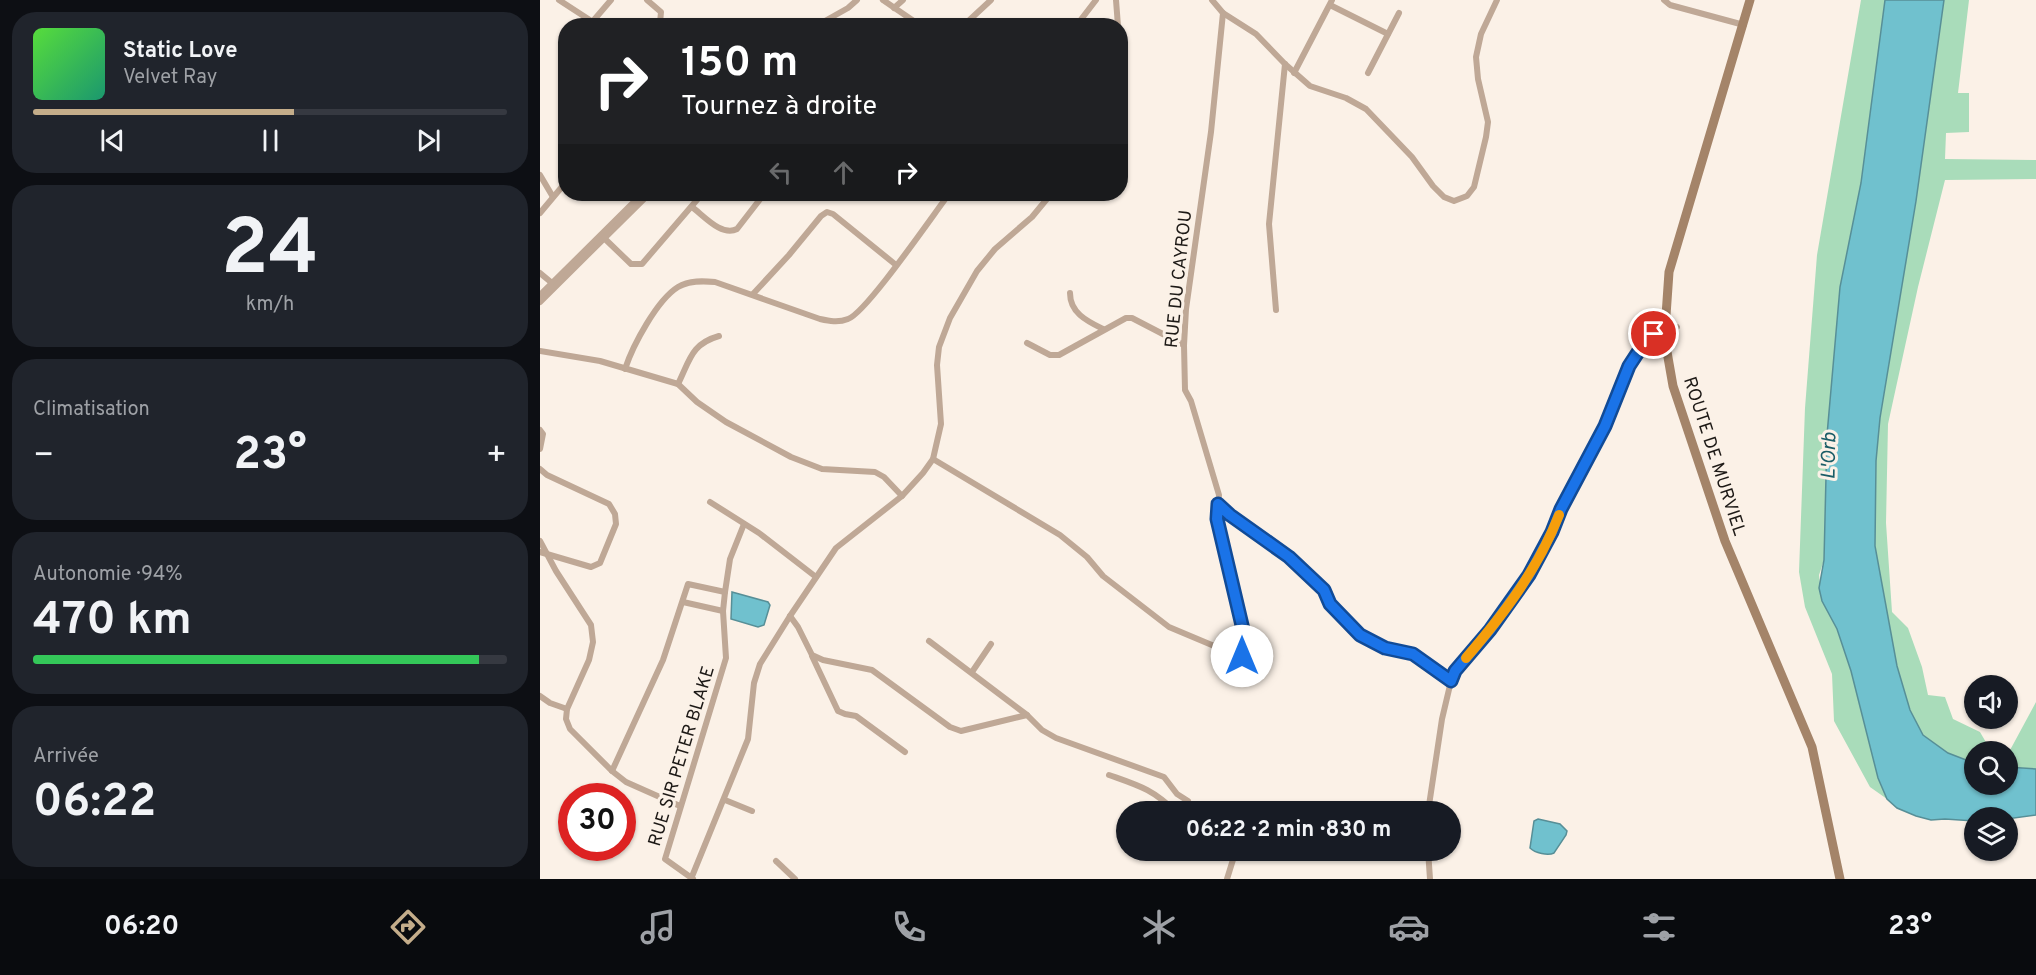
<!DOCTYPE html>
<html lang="fr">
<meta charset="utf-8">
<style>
:root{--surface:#171b24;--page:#20242c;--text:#f1f3f6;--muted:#9ea1a6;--line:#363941;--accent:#c4ad8a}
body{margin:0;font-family:Overpass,sans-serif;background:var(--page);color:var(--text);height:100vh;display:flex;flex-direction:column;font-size:22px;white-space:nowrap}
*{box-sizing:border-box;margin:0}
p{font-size:20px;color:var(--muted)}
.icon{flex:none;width:33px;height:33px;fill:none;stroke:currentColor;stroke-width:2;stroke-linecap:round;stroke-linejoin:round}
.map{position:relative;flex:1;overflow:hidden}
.drawer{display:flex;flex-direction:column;gap:12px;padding:12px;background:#0d0f14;width:540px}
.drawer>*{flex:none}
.hud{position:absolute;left:18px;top:18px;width:570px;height:183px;border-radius:24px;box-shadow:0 2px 4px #0004;background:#202124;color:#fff;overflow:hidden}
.buttons{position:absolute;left:1424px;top:675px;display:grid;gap:12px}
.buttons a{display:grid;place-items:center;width:54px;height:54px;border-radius:50%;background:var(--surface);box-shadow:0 2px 4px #0004;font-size:30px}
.speed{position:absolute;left:18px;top:783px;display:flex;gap:12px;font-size:30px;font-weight:700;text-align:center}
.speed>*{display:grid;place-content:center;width:78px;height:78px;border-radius:50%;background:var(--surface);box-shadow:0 2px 4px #0004;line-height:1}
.speed .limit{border:9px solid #d22;background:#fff;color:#111}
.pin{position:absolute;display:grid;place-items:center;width:51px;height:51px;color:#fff;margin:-26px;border:3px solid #fff;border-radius:50%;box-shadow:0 2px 6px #0007}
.me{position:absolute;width:66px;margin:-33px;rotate:0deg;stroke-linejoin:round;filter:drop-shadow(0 0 4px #0008)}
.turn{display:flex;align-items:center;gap:21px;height:126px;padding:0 24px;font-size:27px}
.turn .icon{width:78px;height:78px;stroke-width:2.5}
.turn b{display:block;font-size:42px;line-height:51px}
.lanes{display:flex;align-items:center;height:57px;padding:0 24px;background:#0003;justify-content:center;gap:30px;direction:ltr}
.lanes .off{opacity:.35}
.big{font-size:45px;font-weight:700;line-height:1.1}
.drawer .widget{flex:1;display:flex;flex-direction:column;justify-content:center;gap:9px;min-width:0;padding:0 21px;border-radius:24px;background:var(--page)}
.drawer .dial{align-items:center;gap:0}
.dial b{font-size:78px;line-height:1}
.song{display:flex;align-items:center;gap:18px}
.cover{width:72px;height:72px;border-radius:9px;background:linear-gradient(135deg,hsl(110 70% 55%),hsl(160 70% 35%))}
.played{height:6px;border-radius:3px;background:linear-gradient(90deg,var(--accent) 55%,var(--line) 55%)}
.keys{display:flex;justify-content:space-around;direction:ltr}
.heat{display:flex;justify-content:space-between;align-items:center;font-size:33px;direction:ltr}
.charge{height:9px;border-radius:4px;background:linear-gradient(90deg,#34c759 94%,var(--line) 0)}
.trip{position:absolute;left:576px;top:801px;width:345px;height:60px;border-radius:30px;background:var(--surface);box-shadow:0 2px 4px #0004;font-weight:700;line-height:60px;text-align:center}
.menu{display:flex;height:96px;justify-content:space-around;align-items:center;background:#090b0e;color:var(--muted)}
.menu .icon{width:42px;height:42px}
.menu .selected{color:var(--accent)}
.menu b{font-size:27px;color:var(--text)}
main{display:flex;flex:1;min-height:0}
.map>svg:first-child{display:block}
.green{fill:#a9dcba}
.water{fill:#70c1ce;stroke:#578f97;stroke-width:1.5}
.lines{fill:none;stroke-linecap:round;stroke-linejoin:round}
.minor{stroke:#bfa896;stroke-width:6}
.secondary{stroke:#a48469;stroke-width:9}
.route-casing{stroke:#114b97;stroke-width:15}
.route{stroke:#1a73e8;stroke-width:10}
.slow{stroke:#f59e0b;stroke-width:10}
.labels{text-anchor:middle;stroke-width:6;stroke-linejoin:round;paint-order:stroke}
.street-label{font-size:18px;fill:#1d1916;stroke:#fbf1e7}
.water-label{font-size:20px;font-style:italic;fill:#1a5d67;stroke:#fbf1e7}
</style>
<main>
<section class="drawer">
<div class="widget">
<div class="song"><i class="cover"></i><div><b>Static Love</b><p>Velvet Ray</p></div></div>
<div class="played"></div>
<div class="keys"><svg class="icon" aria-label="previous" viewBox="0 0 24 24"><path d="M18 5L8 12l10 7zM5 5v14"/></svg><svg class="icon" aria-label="pause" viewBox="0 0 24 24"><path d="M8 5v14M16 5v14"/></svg><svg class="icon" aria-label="next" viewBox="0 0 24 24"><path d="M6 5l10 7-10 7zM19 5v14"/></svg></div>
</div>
<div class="widget dial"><b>24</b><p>km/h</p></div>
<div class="widget"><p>Climatisation</p>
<div class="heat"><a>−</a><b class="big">23°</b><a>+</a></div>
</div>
<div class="widget"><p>Autonomie · 94%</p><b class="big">470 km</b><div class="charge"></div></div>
<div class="widget"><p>Arrivée</p><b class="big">06:22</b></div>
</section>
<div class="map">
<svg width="1496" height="879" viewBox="0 0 1496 879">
<rect width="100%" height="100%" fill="#fbf1e7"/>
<g class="green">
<path d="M1321,0H1345L1321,183L1300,287L1287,435L1284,560L1279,575L1282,601L1297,629L1311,671L1338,778L1347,799L1330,787L1294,721L1292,674L1265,607L1259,572L1265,408L1277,255Z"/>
<path d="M1404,0H1429L1418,93H1429V132L1406,133L1405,159L1496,160V179L1405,180L1378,287L1348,424L1346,523L1352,612L1368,628L1382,667L1388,695L1405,697L1413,719L1440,732L1451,751L1434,752V763L1408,753L1383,735L1370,710L1357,666L1335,546L1336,461L1340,418L1376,201Z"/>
<path d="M1496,702V769L1467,767V752H1469Z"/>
</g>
<g class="water">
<path d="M1345,0H1404L1376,201L1340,418L1336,461L1335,546L1357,666L1370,710L1383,735L1408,753L1434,763V784H1467V767L1496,769V815L1467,819V818H1434V821L1405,819L1391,820L1376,816L1357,808L1347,799L1338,778L1311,671L1297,629L1282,601L1279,588L1284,560L1287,435L1300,287L1321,183Z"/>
<path d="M192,592L228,602L230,605L224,625L218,627L191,619Z"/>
<path d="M998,819L1020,824L1027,831L1026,835L1014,853C1008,856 995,853 990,848L994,821Z"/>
</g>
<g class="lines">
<g class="minor">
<path d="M19,0L59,26"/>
<path d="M107,0L121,12L120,23L118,26"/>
<path d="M343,0L381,26"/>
<path d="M576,0L578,26"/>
<path d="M1124,0L1130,5L1204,25"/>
<path d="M790,5L848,34"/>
<path d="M354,8L363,0"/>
<path d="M683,13L716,34L745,64L770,86L806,98L826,109L872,157L893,186L904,197L914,201L927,196L934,187L946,137L948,122L938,79L936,57L941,34L957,0"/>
<path d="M53,21L71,0"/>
<path d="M276,26L308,8L317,0"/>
<path d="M423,26L451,0"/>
<path d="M536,26L556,0"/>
<path d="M754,73L792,0"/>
<path d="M828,73L859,13"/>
<path d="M0,175L13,197"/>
<path d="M152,207C164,216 182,237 197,229L224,194"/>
<path d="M0,213L26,182"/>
<path d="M64,238L91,264H102L162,194"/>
<path d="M0,273L12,283"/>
<path d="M530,293C530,313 547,321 563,329"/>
<path d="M213,294L249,255L281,216L287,212L293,214L356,265"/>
<path d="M0,295L102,194"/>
<path d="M0,302L109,194"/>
<path d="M736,310L729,224L745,64"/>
<path d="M487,343L510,355H519L586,318H592L644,345"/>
<path d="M0,351L60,361L138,384L157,402L186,422L251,457L282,469L335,472L344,477L362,496"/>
<path d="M85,369C93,345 117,300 138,287C149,280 164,281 175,282L280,319C289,321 298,323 308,319C326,313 393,215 409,194"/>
<path d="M138,384C150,360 151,344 179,336"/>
<path d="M0,430L3,434L0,449"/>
<path d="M393,459L520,535L547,557L563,576L629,627L698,656H702L705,650V638L677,518L679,495L651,401L645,390L644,345L646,309L671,132L683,13L672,0"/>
<path d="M0,469L7,475L69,504L75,514L76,524L60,563L51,567L0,552"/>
<path d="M170,502L219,533L276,577"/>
<path d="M678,504L690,515L749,557L784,590L790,604L820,635L845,648L873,654L911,681"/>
<path d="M0,541L16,571L51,625L53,642L49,660L27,709L26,719L30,729L72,771L86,782L140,806"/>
<path d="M143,602L183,611"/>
<path d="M250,616L258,627L272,655L283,660L332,670L410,727L421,731L487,715L502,730L516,738L624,777L637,794L648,801"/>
<path d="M389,641L487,715"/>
<path d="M272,656L298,711L305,714L316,716L365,752"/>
<path d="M432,672L451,644"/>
<path d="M0,696L10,703L27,709"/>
<path d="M72,771L123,660L148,584L185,592"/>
<path d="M569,775C600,786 612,789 636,812"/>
<path d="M185,800L212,811"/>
<path d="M774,812L800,807L818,812"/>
<path d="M888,812L902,719L911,681L915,671L950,630L989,575L1012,532L1021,509L1065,426L1089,366L1098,350L1105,340L1114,334L1137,327"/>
<path d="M888,850L890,879"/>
<path d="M236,861L255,879"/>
<path d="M151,879L208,739L214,683L220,664L250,616L296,548L362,496L383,473L393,459L401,424L397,365L399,347L410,318L437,271L455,249L492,217L511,194"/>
<path d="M153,879L125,859L186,658L183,611L185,592L190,559L204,524"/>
<path d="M687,879L696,850"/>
</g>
<path class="secondary" d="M1210,0L1129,272L1125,330L1126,346L1133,386L1185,541L1272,747L1300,879"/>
</g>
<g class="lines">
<defs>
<path id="route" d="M702,656L705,650V638L677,519L678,504L690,515L749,557L784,590L790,604L820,635L845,648L873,654L911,681L915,671L950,630L989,575L1012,532L1021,509L1065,426L1089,366L1106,340L1114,334"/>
</defs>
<use href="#route" class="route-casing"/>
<use href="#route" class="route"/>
<path class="slow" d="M926,658C963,615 998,569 1019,515"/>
</g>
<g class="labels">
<g class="street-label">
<text transform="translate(638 279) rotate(-84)" y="6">RUE DU CAYROU</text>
<text transform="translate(1175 456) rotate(72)" y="6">ROUTE DE MURVIEL</text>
<text transform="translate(141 756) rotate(-73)" y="6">RUE SIR PETER BLAKE</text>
</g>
<g class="water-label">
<text transform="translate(1288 456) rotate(-89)" y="7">L'Orb</text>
</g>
</g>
</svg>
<div class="buttons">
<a><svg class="icon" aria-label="sound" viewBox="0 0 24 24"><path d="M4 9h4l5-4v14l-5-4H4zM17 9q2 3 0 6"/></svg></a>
<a><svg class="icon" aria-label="search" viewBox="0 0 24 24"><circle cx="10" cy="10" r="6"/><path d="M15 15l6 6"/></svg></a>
<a><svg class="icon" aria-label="layers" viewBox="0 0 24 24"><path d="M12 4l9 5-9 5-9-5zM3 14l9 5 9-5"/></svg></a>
</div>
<div class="speed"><div class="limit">30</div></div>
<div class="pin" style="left:1114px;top:334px;background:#d93025"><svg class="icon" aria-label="arrive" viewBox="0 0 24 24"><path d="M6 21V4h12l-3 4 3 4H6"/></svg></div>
<svg class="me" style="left:702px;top:656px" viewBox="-20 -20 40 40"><circle r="19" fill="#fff"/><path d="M0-13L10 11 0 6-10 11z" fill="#1a73e8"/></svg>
<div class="trip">06:22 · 2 min · 830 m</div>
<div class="hud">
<div class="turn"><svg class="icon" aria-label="right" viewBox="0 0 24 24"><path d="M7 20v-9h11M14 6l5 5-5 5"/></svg><div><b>150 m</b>Tournez à droite</div></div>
<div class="lanes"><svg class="icon off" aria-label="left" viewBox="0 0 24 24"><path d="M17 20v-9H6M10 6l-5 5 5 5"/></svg><svg class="icon off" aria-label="ahead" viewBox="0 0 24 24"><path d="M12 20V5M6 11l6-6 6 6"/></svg><svg class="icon" aria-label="right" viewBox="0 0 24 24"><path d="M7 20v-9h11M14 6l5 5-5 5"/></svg></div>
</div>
</div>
</main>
<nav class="menu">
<b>06:20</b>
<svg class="icon selected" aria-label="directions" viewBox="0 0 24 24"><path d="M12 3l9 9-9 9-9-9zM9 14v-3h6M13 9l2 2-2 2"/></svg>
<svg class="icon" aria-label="music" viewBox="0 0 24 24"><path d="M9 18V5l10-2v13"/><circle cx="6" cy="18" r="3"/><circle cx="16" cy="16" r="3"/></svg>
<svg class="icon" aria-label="phone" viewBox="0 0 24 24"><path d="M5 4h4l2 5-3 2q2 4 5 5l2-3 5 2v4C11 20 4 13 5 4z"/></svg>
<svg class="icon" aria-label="climate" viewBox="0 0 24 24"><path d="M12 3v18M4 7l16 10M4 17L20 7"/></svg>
<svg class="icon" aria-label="car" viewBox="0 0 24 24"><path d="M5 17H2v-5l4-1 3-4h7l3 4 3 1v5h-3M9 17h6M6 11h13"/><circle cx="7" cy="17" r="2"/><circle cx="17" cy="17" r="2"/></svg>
<svg class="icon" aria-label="filters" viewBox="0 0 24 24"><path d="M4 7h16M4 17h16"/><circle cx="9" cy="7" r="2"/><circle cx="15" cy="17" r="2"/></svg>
<b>23°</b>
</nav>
